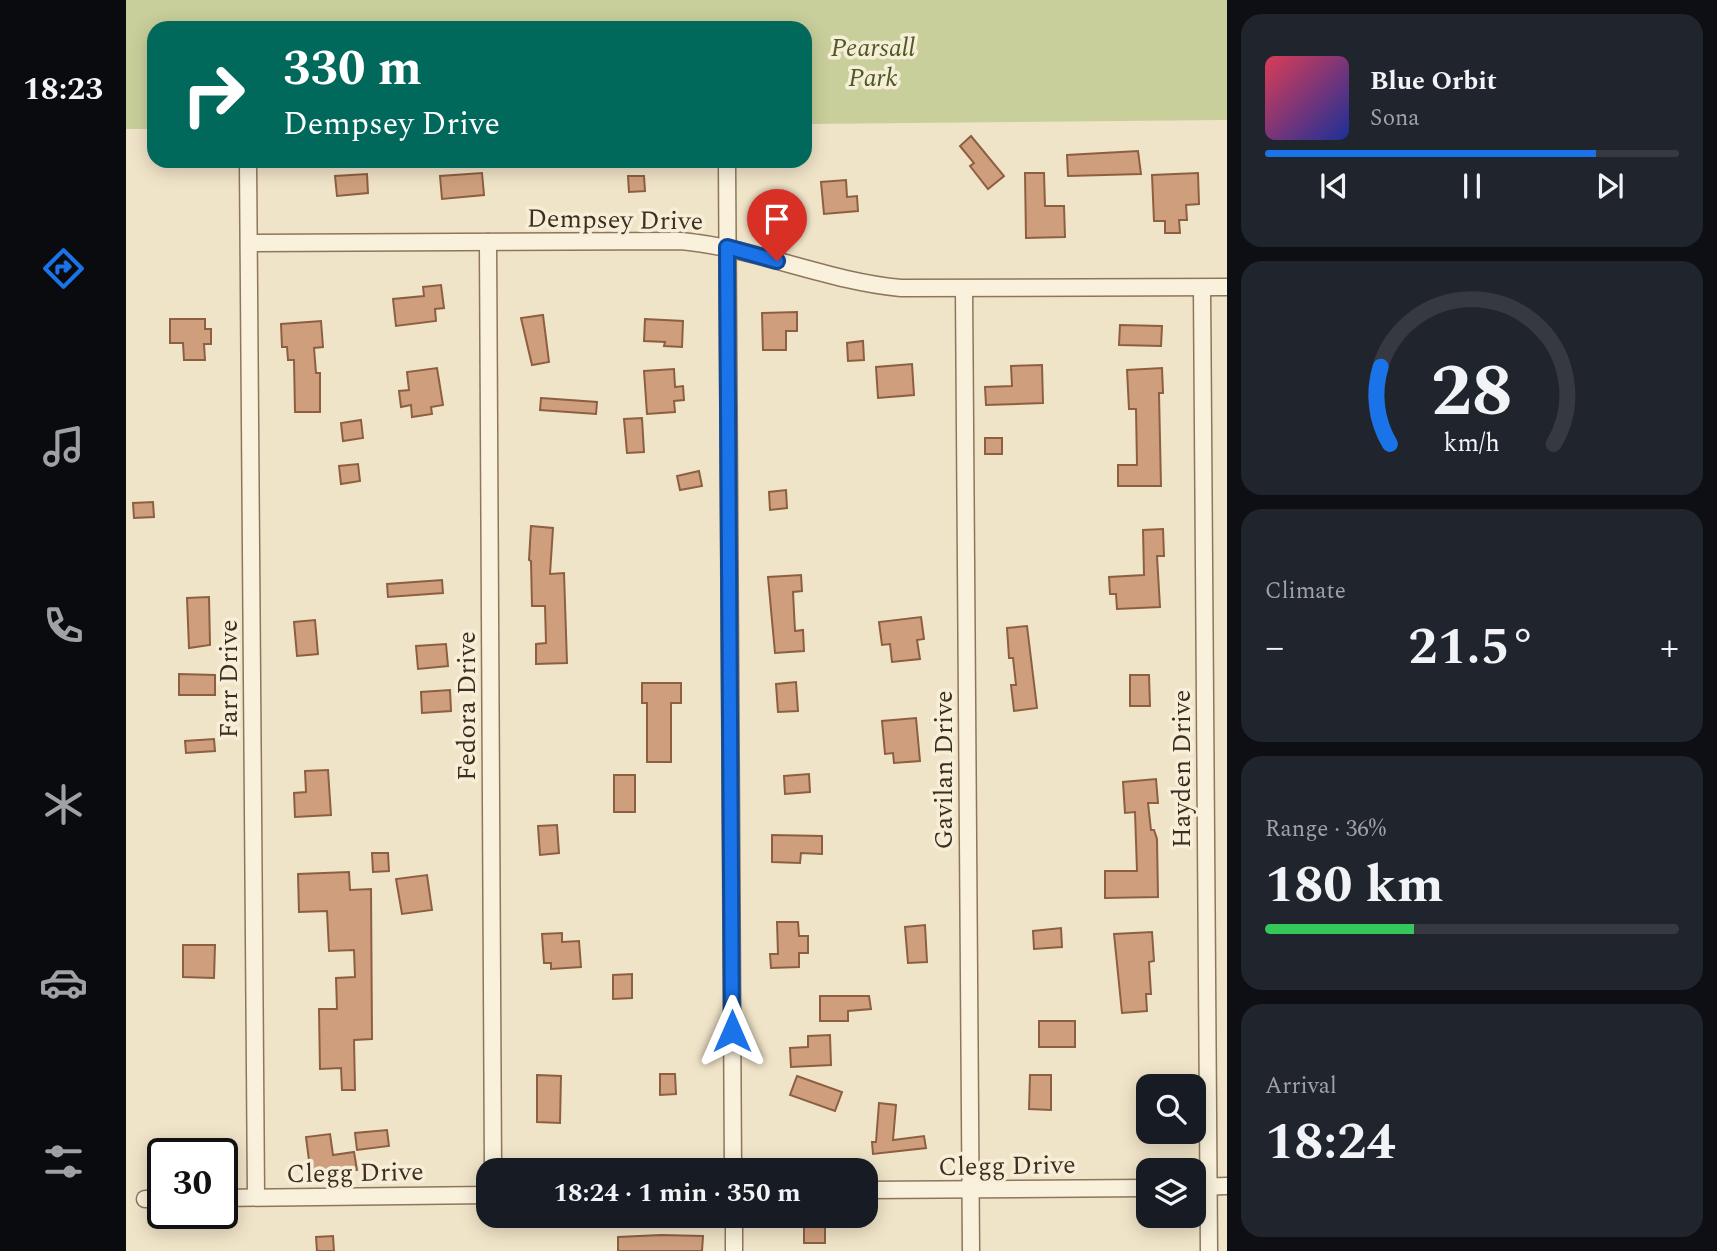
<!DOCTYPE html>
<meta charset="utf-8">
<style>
:root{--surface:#171b24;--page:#20242c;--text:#f1f3f6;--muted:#9ea1a6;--line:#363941;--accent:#1a73e8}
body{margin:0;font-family:Spectral,serif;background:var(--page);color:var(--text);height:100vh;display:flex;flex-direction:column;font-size:26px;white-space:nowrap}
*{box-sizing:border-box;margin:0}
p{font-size:23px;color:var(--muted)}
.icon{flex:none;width:38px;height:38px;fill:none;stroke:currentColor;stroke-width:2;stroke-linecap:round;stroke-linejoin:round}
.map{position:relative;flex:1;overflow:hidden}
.side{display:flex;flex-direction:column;gap:14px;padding:14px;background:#0d0f14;width:490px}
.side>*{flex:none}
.guide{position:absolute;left:21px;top:21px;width:665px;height:147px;border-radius:21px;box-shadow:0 4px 18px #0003;background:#00695c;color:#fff;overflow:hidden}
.tools{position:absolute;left:1010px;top:1074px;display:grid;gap:14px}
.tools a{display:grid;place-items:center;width:70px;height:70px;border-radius:14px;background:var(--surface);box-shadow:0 4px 18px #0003;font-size:35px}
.speed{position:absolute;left:21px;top:1138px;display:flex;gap:14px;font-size:35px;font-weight:700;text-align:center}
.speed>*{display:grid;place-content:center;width:91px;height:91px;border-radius:50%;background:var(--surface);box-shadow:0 4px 18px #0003;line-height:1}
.speed .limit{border:4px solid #111;border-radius:10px;background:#fff;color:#111}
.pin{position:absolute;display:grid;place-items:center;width:60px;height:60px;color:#fff;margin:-72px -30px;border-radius:50% 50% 50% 0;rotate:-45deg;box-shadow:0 0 7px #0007}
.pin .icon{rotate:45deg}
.me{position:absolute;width:77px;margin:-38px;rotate:0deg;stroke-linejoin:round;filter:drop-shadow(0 0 5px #0008)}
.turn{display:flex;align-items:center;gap:24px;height:147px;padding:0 21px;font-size:32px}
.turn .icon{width:91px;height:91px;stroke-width:2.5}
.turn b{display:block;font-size:49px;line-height:60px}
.big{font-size:52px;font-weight:700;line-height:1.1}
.side .widget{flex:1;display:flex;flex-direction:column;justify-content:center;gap:10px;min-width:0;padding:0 24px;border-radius:21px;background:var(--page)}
.side .dial{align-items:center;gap:0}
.dial svg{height:182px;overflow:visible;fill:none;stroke:var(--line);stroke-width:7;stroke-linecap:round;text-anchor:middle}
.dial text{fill:var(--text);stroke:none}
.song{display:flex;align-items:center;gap:21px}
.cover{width:84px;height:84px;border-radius:10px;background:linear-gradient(135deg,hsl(350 70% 55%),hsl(230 70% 35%))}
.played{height:7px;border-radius:4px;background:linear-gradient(90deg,var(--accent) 80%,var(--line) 80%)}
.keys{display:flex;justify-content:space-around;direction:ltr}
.heat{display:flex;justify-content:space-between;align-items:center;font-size:38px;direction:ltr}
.charge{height:10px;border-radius:5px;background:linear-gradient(90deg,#34c759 36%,var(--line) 0)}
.trip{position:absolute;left:350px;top:1158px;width:402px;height:70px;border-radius:21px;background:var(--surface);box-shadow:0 4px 18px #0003;font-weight:700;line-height:70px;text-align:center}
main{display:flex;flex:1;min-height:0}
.tab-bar{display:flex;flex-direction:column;width:126px;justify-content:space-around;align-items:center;background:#090b0e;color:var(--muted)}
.tab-bar .icon{width:49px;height:49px}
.tab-bar .on{color:var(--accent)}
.tab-bar b{font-size:32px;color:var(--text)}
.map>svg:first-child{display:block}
.green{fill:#c9cf9b}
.building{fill:#cf9f7d;stroke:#8d5f41;stroke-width:2}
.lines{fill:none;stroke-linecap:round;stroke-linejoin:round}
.minor-casing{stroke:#8d765c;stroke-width:19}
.minor{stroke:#faf1dc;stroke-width:16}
.route-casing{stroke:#114b97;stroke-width:18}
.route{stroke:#1a73e8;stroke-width:12}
.labels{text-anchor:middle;stroke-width:7;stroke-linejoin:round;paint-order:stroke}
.park-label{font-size:26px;font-style:italic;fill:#4d5a26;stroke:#f7eed8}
.street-label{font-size:26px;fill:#3d2e20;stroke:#f7eed8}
</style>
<main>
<nav class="tab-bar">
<b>18:23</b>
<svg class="icon on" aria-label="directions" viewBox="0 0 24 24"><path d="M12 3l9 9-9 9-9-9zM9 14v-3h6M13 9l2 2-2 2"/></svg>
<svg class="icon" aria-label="music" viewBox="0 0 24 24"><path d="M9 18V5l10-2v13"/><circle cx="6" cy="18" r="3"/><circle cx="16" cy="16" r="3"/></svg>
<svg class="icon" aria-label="phone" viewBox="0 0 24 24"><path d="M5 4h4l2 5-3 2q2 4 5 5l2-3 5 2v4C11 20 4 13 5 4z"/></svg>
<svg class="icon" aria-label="climate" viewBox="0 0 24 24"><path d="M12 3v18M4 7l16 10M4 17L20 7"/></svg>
<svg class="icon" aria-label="car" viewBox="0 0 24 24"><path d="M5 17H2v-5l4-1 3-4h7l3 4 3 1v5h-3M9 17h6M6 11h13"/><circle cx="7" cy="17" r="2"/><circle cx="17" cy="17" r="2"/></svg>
<svg class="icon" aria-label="filters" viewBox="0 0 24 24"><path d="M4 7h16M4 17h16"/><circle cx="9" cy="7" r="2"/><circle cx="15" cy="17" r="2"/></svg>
</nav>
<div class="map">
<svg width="1101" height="1251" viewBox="0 0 1101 1251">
<rect width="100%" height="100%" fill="#f0e4c8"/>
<path class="green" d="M0,0H1101V120L679,124V28H28V129H0Z"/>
<g class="building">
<path d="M845,136L878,176L862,189L844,166L848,163L834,146Z"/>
<path d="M1012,151L1015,174L942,176L941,155Z"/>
<path d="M356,173L358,195L316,199L314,176Z"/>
<path d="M899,173H918L919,206H938L939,237L900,238Z"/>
<path d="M1072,173L1073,204L1060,205L1061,220H1053L1054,233H1039V221H1028L1026,175Z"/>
<path d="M241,174L242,193L211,196L209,176Z"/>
<path d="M502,176H518L519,191L503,192Z"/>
<path d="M720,180L721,197L731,196L732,211L698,214L695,182Z"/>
<path d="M315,285L318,308L309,309L310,321L270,326L267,299L298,296L297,287Z"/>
<path d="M671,312V331H660V350H637L636,313Z"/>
<path d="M417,315L423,362L406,365L395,318Z"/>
<path d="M44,319H79V329H85V344H78L79,360H58L57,343H44Z"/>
<path d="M519,319L557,321L556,347L538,346L539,342L518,341Z"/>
<path d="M195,321L197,347L188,348L190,373H194V412H169L168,360H162L161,347H156L155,324Z"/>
<path d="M994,325L1036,326L1035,346L993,345Z"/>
<path d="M737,341L738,360L722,361L721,343Z"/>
<path d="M786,364L788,395L752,398L750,367Z"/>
<path d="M916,365L917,403L860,405L859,387L886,386L885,366Z"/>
<path d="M311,368L317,405L305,407L306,414L286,417L285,405L275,407L273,391L283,390L281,372Z"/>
<path d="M1036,368L1037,393H1033L1035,486H992V465H1011L1010,409H1003L1001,370Z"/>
<path d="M548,369L549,387L557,386L558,400L548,401L549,412L521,414L518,371Z"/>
<path d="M415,398L471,402L470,414L414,410Z"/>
<path d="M516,418L518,452L501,453L498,419Z"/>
<path d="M235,420L237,438L217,441L215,423Z"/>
<rect x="859" y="438" width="17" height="16"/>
<path d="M232,464L234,481L215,484L213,466Z"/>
<path d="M573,471L576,486L554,490L551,476Z"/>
<path d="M660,490L661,508L644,510L643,492Z"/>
<path d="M27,502L28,517L8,518L7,503Z"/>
<path d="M405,526L427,528L424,574L438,573L441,663L410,664V644L420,643L419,606H406L405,561L403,560Z"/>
<path d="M1037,529L1038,556H1031L1034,607L991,609L990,594H984L983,577L1018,575L1017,530Z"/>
<path d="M675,575L676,591L667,592L669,631L677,630L678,651L649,653L642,577Z"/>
<path d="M316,580L317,593L262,597L261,584Z"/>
<path d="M83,597L84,645L63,648L61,598Z"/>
<path d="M795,617L798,639L791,640L794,659L766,662L764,644L756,645L753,622Z"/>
<path d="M189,620L192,654L171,656L168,622Z"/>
<path d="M901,626L911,708L888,711L885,685H890L887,658H883L881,628Z"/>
<path d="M320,644L322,666L292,669L290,646Z"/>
<path d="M53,674L89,675V695H53Z"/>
<path d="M1004,675H1023L1024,706H1004Z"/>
<path d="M670,682L672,711L652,712L650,684Z"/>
<path d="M516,683H555V703H545V762H521V703H516Z"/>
<path d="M324,690L325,711L296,713L295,692Z"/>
<path d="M790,718L794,761L768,763L767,753L759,754L756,721Z"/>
<path d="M88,739L89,751L60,753L59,741Z"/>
<path d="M202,770L205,815L169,817L168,793L180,792L179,771Z"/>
<path d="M683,774L684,792L659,794L658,776Z"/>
<rect x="488" y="775" width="21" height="37"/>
<path d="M1030,779L1032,803H1022L1025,830H1028L1031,839L1032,897L979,898V871H1011L1009,812L999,813L997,782Z"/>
<path d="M431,825L433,853L414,855L412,826Z"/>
<path d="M646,835L696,836V854L675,853L674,863L646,862Z"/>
<path d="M246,853H262L263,871L247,872Z"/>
<path d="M223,872L224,890L245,889L246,1039L228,1040L229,1090H216L215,1068L194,1069L193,1009H211L210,978L229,977L228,950L203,951L201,911L173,912L172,874Z"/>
<path d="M301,875L306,910L276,914L270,879Z"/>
<path d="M651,922H672L673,936H682V953H673V967L645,968L644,954H652Z"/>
<path d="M799,925L801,962L782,963L779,927Z"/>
<path d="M935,928L936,947L908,949L907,931Z"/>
<path d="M1026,932L1028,961L1023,962L1025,994H1020L1021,1011L996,1013L988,934Z"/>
<path d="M436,933V942L453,941L455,967L425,969V963H418L416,934Z"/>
<path d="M57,945H89L88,978L57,977Z"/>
<path d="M506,974V998L487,999V975Z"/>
<path d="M694,996H743L745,1009L722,1011V1021H694Z"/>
<rect x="913" y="1021" width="36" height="26"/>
<path d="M704,1035L705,1065L665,1067L664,1048L682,1047V1036Z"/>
<path d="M534,1074H549L550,1094L534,1095Z"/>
<path d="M411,1075L435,1076L434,1123L411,1122Z"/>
<path d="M904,1075H925V1110L903,1109Z"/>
<path d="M671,1076L716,1092L709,1111L664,1095Z"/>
<path d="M753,1103L770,1105L767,1140L798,1136L800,1148L747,1154L746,1142H750Z"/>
<path d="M261,1130L263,1146L231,1150L229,1133Z"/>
<path d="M204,1134L207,1155L228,1152L231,1170L185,1176L180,1137Z"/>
<rect x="678" y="1226" width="21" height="17"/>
<path d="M535,1235L577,1236L576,1251H492V1237Z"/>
<path d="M207,1236L208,1251H191L190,1237Z"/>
</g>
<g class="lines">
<defs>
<g id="minor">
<path d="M122,161L130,1197"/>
<path d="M601,161L607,1171"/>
<path d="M362,242L367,1171"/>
<path d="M124,243L555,241C630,248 700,281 775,288L1101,287"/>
<path d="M1076,288L1083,1251"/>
<path d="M838,289L845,1251"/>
<path d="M1068,1187L1101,1186"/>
<path d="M740,1190L1022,1188"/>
<path d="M96,1198L362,1195"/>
<path d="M19,1199H37"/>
<path d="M608,1216V1251"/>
</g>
</defs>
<use href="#minor" class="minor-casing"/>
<use href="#minor" class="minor"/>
</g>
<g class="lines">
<defs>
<path id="route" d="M606,1031L601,247L651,261"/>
</defs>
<use href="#route" class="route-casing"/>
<use href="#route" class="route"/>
</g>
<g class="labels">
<g class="park-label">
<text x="747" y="56">Pearsall<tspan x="747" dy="30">Park</tspan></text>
</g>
<g class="street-label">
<text transform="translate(489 219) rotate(1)" y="9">Dempsey Drive</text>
<text transform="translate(102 679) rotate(-90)" y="9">Farr Drive</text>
<text transform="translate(340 706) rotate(-90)" y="9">Fedora Drive</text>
<text transform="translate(1055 769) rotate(-90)" y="9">Hayden Drive</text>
<text transform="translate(817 770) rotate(-90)" y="9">Gavilan Drive</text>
<text transform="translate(881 1165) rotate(-1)" y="9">Clegg Drive</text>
<text transform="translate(229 1172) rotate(-1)" y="9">Clegg Drive</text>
</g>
</g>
</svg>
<div class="tools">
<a><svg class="icon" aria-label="search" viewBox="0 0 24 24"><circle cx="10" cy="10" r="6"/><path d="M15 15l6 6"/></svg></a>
<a><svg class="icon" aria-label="layers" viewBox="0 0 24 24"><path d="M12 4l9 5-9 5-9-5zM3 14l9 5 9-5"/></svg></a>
</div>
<div class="speed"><div class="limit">30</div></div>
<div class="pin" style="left:651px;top:261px;background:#d93025"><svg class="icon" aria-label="arrive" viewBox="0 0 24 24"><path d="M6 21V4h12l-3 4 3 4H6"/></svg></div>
<svg class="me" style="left:606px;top:1031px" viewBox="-20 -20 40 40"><path d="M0-17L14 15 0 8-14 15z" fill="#1a73e8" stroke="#fff" stroke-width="4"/></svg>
<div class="trip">18:24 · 1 min · 350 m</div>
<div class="guide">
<div class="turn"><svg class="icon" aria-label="right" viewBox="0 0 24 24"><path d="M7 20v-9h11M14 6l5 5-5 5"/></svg><div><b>330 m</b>Dempsey Drive</div></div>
</div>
</div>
<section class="side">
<div class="widget">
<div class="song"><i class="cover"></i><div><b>Blue Orbit</b><p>Sona</p></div></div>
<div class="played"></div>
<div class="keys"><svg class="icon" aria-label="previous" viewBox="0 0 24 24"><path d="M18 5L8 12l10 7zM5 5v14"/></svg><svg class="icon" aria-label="pause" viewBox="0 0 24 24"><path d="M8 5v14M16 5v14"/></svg><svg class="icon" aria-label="next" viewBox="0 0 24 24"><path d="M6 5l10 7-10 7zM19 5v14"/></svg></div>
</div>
<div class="widget dial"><svg viewBox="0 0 100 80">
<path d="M14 69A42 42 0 1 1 86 69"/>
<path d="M14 69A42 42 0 0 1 10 35" stroke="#1a73e8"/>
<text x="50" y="56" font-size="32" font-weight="700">28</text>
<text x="50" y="72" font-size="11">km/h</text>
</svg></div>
<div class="widget"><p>Climate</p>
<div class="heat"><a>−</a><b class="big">21.5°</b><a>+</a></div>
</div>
<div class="widget"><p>Range · 36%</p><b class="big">180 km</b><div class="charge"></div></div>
<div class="widget"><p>Arrival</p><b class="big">18:24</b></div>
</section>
</main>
